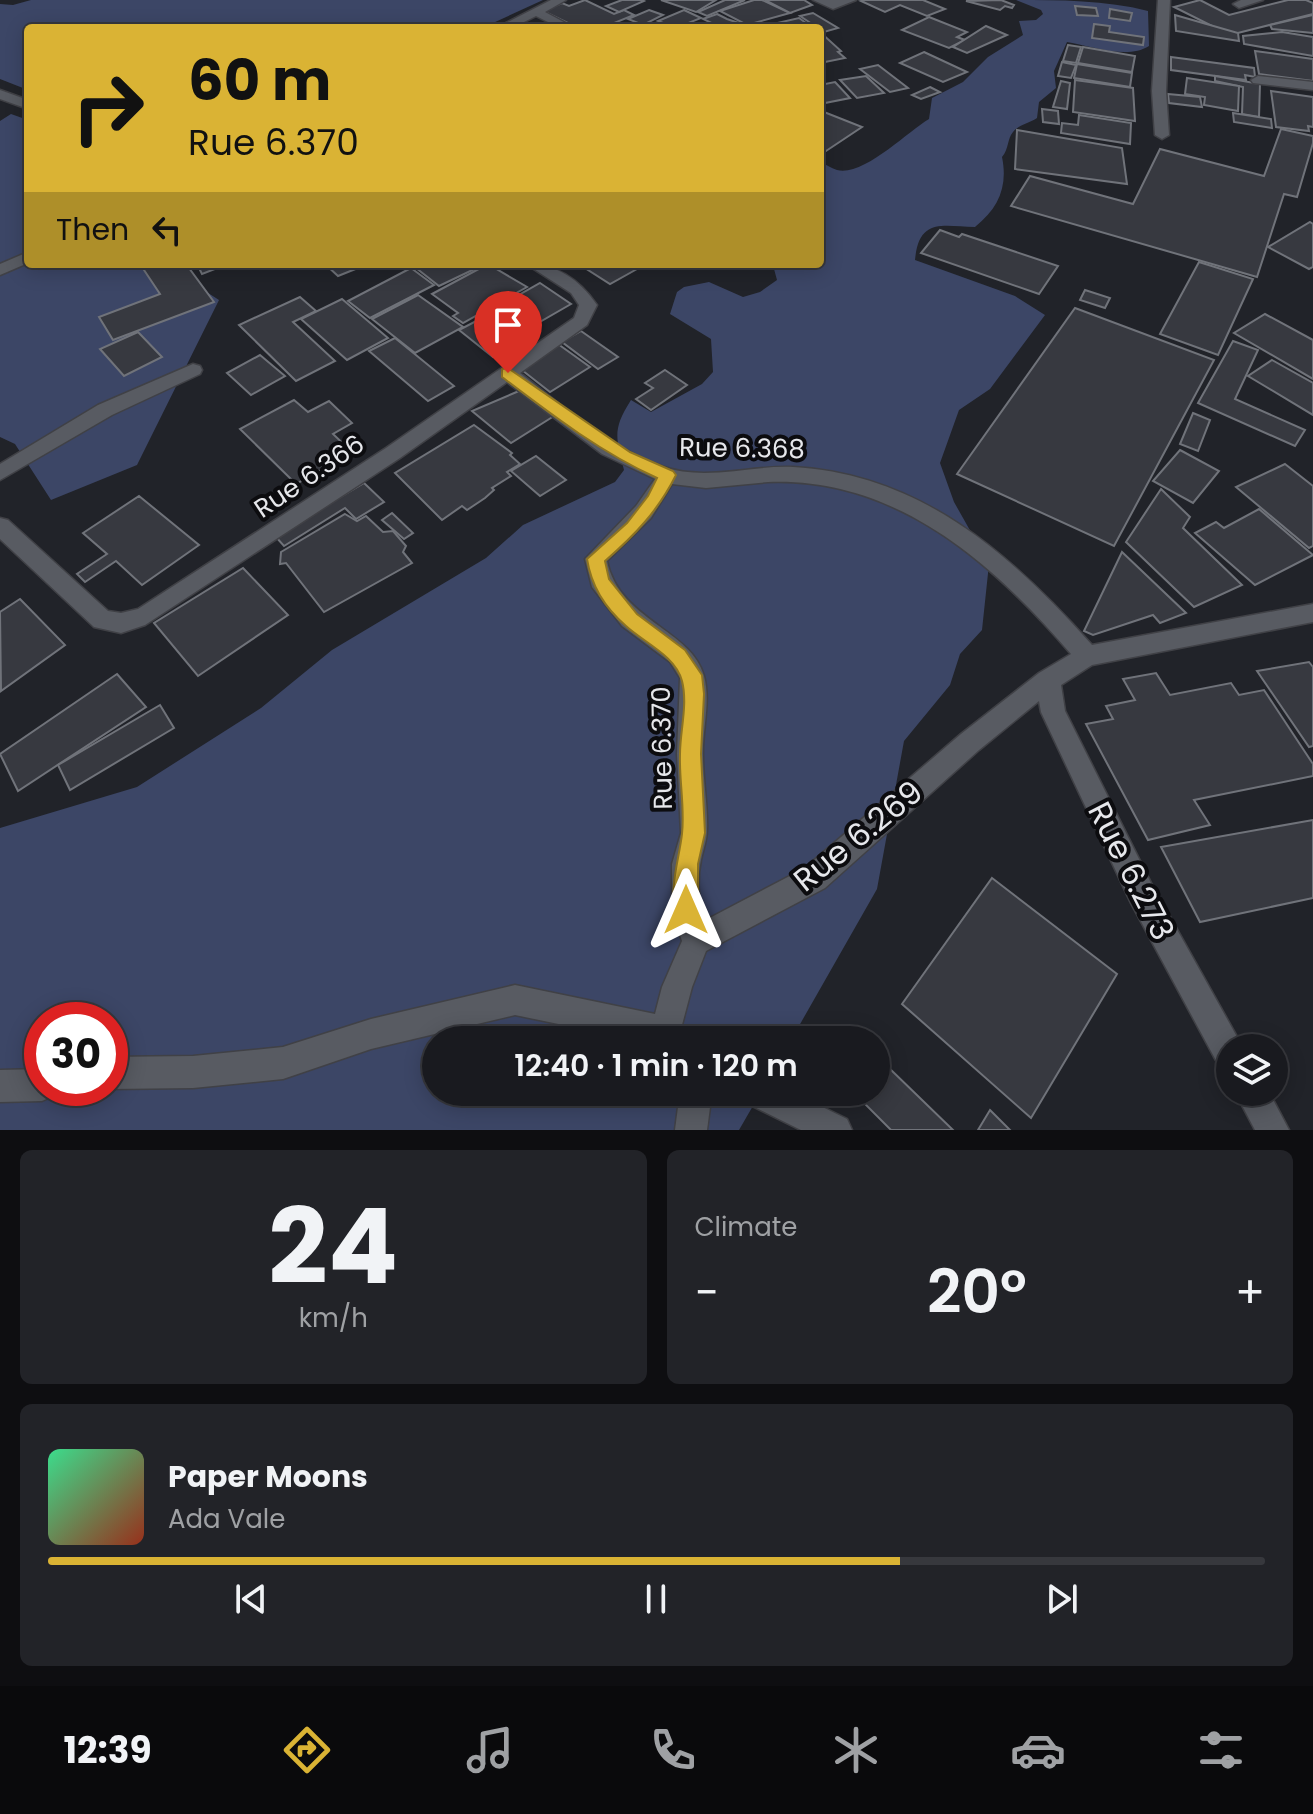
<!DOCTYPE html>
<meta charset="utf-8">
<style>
:root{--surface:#191a1f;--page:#222328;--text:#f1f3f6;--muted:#9fa1a4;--line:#37383d;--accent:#dab334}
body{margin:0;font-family:Poppins,sans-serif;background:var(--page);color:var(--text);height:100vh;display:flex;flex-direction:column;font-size:30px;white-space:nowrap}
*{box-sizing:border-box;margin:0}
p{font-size:26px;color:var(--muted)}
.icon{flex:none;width:44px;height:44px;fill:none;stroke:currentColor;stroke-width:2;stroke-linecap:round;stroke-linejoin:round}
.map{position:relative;height:1130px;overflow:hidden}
.side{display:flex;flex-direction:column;gap:20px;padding:20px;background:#0e0e11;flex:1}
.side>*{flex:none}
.banner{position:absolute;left:24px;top:24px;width:800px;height:244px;border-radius:8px;box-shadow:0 4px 20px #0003,0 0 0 2px var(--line);background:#dab334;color:#111;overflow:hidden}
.controls{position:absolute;left:1216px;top:1034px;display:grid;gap:16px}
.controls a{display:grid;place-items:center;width:72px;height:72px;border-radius:50%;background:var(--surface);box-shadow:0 4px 20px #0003,0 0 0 2px var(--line);font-size:40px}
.speed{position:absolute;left:24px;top:1002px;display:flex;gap:16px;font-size:40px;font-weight:700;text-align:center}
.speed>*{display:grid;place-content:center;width:104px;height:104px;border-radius:50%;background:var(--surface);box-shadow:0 4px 20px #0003,0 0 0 2px var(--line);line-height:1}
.speed .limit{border:12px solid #d22;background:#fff;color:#111}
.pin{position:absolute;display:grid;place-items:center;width:68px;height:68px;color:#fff;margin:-82px -34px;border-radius:50% 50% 50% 0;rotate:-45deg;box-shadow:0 0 8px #0007}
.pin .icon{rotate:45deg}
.me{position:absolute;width:88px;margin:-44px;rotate:0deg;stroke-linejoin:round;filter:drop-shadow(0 0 6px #0008)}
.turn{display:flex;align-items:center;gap:28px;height:168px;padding:0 32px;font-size:36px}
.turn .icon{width:104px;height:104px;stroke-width:2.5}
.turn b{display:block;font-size:56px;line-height:68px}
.then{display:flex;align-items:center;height:76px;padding:0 32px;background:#0003;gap:16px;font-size:30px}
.big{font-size:60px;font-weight:600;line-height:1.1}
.side .card{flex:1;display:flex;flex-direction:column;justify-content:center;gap:12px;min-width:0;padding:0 28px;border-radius:12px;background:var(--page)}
.side .dial{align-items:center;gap:0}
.dial b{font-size:104px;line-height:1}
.song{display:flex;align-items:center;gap:24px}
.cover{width:96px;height:96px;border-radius:12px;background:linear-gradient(135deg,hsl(150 70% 55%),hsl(10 70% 35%))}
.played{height:8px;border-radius:4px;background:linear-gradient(90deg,var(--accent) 70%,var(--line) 70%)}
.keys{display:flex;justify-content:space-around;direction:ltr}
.heat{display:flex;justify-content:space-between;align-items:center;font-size:44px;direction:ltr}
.side .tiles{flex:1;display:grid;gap:20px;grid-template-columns:1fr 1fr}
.card:last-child{grid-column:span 2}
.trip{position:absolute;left:422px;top:1026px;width:468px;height:80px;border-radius:40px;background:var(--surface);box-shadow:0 4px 20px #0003,0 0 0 2px var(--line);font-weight:600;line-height:80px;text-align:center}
.tabs{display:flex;height:128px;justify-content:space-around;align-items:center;background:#0a0a0c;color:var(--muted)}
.tabs .icon{width:56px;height:56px}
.tabs .current{color:var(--accent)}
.tabs b{font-size:36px;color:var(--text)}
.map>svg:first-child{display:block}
.green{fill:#3c4666;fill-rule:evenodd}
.building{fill:#373940;stroke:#70737a;stroke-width:2}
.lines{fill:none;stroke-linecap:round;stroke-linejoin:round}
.minor-casing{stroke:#404146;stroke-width:3}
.minor{fill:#585b62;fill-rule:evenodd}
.route{fill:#dab334;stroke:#8e7422;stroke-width:2}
.labels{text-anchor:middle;stroke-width:8;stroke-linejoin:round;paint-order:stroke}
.street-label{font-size:26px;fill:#e6e7eb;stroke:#0c0c0f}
.near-street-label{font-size:32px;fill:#e6e7eb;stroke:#0c0c0f}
</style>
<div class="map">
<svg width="1313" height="1130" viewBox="0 0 1313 1130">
<rect width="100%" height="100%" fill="#212329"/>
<g class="green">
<path d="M31,0H543L482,28H28V90L0,79V4L13,5Z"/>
<path d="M1016,0C1059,0 1106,0 1148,11L1149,46C1127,60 1092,46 1067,42L1054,71L1056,88L1039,102L1037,118C1030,123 1018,125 1013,132C1007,139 1009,149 1002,157C1008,186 999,208 975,227C945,227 919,216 915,260L1015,296L1045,315L990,389L959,410L940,463L954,502L989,564L982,630L960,654L950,685L904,741L877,889L791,1040H436V1092H761L739,1130H0V828L137,787L261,708L332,650L486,558L523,525L615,482L624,470C616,437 612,430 631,400L651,412L702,384L713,372L711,339L670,314L677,292L684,287L709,282L743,297L760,292L777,280L774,269L777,264H820V162C825,164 831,168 837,170C863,177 907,132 929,119L932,98L963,82L988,57L1023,35L1019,21L1036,20L1043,14L1041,10ZM42,1020H110V1088H42Z"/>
<path d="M11,114L28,120V264H163L219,300L137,465L51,500L15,444L0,437V121Z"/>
</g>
<g class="building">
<path d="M585,0L614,14L624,10L634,15L602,28H578L543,11L562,3L569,6Z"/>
<path d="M622,0H642L644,1L619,12L606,6Z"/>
<path d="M661,0H716L696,12Z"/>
<path d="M725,0H745L707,16L698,12Z"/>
<path d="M754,0H762L790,13L747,25L720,11Z"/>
<path d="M765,0H804L812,5L790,13Z"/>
<path d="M865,0H923L945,9L927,16L900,5L885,12L861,1Z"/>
<path d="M1001,0L1014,5L1012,8L1005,6L1000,10L966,1Z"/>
<path d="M1200,0L1229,15L1288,0H1306L1313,3V14L1230,35L1174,7Z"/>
<path d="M1075,6L1096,8L1098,16L1077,15Z"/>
<path d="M1110,9L1132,13L1130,21L1109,18Z"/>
<path d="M649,10L663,15L643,25L628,19Z"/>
<path d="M684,10L701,18L676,28L658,21Z"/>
<path d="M813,13L838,28L824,32L800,16Z"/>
<path d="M717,14L727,19L753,28H722L703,19Z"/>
<path d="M1175,15L1238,33L1239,41L1176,31Z"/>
<path d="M1313,15V33L1272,29L1270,25Z"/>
<path d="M929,17L967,32L957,37L965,40L949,48L902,30Z"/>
<path d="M799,18L813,28H778L773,24Z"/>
<path d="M1094,24L1110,26L1109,32L1144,37L1143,45L1092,38Z"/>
<path d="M986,26L1007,35L967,53L953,47Z"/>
<path d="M820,32L841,51L838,52L845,58L820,63Z"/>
<path d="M1282,32L1313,37V56L1244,44L1243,36Z"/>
<path d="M1068,45L1081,47L1076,63L1063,61Z"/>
<path d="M1083,47L1135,56L1132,72L1078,63Z"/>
<path d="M1255,51L1313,59V81L1259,74Z"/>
<path d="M924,52L967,72L943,82L900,63Z"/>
<path d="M1171,57L1254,68L1255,77L1245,75L1246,80L1171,70Z"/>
<path d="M1062,62L1076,65L1071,78L1058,76Z"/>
<path d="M1077,64L1132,73L1130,87L1074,78Z"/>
<path d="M878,65L908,88L890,92L860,69Z"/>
<path d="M866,76L884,93L857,98L840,80Z"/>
<path d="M1215,76L1260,84L1259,117L1242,114L1243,87L1215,81Z"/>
<path d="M1187,78L1239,86L1238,111L1204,105L1205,97L1185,94Z"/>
<path d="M1075,80L1133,88L1135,121L1073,112Z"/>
<path d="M1061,81L1070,83L1067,109L1053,107Z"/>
<path d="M835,82L850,98L820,104V85Z"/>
<path d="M930,87L940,92L921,99L912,95Z"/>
<path d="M1271,91L1313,97V127L1308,126L1309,131L1276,127Z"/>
<path d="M1168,94L1200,97L1202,107L1169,103Z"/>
<path d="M1042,109L1058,111L1059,124L1043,122Z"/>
<path d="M824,112L862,127L820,155V115Z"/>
<path d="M1233,113L1271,119L1272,128L1234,122Z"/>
<path d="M1079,115L1131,123L1130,144L1061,133L1062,123L1078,125Z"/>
<path d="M1281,129L1313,136V143L1297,197L1284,194L1257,277L1011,206L1030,176L1133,204L1160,149L1264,176Z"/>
<path d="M1017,130L1122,148L1127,184L1015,169Z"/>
<path d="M1310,222L1313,224V267L1309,269L1268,247Z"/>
<path d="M940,230L959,237L962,234L1058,266L1039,294L921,253Z"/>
<path d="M1199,262L1253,279L1218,355L1160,334Z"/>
<path d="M140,264H186L214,302L113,340L99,317L160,294Z"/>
<path d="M197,264H218L220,267L202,274Z"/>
<path d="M325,264H368L338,276Z"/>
<path d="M411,264H485L439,286Z"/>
<path d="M488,264L527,287L463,323L453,316L458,313L432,294Z"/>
<path d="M592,264L621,267L646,264L610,284L585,268Z"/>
<path d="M411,268L434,285L370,318L348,301Z"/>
<path d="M540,283L571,304L524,331L494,309Z"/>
<path d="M1085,290L1110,298L1105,308L1080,300Z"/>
<path d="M418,295L463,327L415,353L372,319Z"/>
<path d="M300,297L316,311L293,322L335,361L296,381L239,325Z"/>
<path d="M342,299L388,338L347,360L301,319Z"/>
<path d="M1075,308L1214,360L1114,546L957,474Z"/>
<path d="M1265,314L1313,340V379L1234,333Z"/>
<path d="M499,316L526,334L516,341L488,322Z"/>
<path d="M482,318L516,345L493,357L459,330Z"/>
<path d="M581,331L618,357L598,369L562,342Z"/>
<path d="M138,332L162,357L124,376L100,349Z"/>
<path d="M395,338L454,386L428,401L369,351Z"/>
<path d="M1233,341L1258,350L1235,399L1305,430L1295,446L1198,403Z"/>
<path d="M558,344L590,367L550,392L518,367Z"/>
<path d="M260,355L285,376L251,395L227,373Z"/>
<path d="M1272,360L1313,383V415L1248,376Z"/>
<path d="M665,370L687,385L651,410L636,399L653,388L645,383Z"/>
<path d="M519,391L554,416L511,443L472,411Z"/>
<path d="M294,400L308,412L329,401L352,423L333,434L353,453L296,484L240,429Z"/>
<path d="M1193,413L1210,420L1198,451L1180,444Z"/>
<path d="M474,425L512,453L510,455L520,464L507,472L511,476L492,488L494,490L485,498L467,510L462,506L442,520L395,473Z"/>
<path d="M1180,450L1219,471L1193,503L1153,481Z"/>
<path d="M536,456L566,480L540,496L511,471Z"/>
<path d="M1285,464L1313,486V546L1309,548L1236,487Z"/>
<path d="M364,483L384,502L356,519L345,508L284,546L275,536Z"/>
<path d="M1161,489L1190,517L1183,528L1242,585L1194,607L1126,542Z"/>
<path d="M139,496L199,545L142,585L116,561L85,582L77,574L107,554L83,533Z"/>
<path d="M1259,509L1313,555L1255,585L1195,533L1216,522L1224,528Z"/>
<path d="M392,513L413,533L404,539L382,520Z"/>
<path d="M345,514L357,521L366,516L383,532L393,531L406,546L403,552L412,563L324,612L286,563L280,564L281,552Z"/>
<path d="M1122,552L1186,613L1160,623L1153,615L1093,635L1084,631Z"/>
<path d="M243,568L288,615L198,676L154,623Z"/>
<path d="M20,599L65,645L1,691L0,612Z"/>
<path d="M1309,662L1313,667V746L1309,747L1257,671Z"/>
<path d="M1156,673L1170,695L1231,683L1239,695L1264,690L1313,764V776L1194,800L1210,825L1148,840L1086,724L1113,719L1106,706L1135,700L1123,679Z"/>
<path d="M117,674L146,707L18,791L0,754Z"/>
<path d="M160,705L174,728L70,790L58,765Z"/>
<path d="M1313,820V898L1200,922L1161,847Z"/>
<path d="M992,878L1117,974L1031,1118L902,1004Z"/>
<path d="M888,1067L953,1130H891L863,1102L870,1092H876V1083Z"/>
<path d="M990,1110L1010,1130H978Z"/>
</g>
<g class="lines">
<defs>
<g id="minor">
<path d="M551,0H566L545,12L575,28H560L536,16L512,28H496Z"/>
<path d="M813,0H856L833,9Z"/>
<path d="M1158,0H1170L1166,91L1169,135L1162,139L1155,135L1152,91Z"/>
<path d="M1263,0L1239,8L1233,4L1241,0Z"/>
<path d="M1258,76L1313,82V90L1253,83L1251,80Z"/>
<path d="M0,90L28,100V109L0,99Z"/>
<path d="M28,252V263L0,275V264Z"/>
<path d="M526,264C557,264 579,279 597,305L587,325L520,373C564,407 608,447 661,466C705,482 749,465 793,467C921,474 1012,555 1092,645L1313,604V622L1092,665L1061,685L1065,711L1151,883L1241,1044L1243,1048H1230V1071L1219,1066L1131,903L1041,712L1039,701L979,750L825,888L706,951L692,987L678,1040H636L515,1015L371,1049L283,1079L193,1088L110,1089L108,1088L110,1057L193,1056L283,1047L371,1019L515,985L655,1014L662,987L682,941L672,910V864L681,833L677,754L680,678L670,662L622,626L592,587L585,559L636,506L655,479L602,454L507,382L400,458L145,625L121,633L94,627L0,539V518L8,520L108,611L121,613L138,609L386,448L574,318L579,305L571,293ZM768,482C896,477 993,563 1071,654L1039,673L961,734L805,868L704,921C698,904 697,878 701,860C703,850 707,840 707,830C708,806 703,781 703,756C702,730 711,702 704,676C692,630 619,620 607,561L651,518L672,484L706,488Z"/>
<path d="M193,364L200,366L202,370L200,374L112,415L0,480V464L98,405Z"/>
<path d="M42,1069V1088H57L53,1096L42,1101L0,1102V1070Z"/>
<path d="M680,1092H712L707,1130H675Z"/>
<path d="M741,1092H792L847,1119L852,1130H801L746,1103Z"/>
<path d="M1235,1092H1269L1289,1130H1255Z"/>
</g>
</defs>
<use href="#minor" class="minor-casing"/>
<use href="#minor" class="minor"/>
</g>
<path class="route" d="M508,368L630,452L673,471L676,475C658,511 635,535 605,561L609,579L637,614L685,650L702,675L704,694L701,754L705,833L698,864V910L695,919L686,922L678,919C667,892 679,861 682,834C685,808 679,780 680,754C680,731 688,704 682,681C676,656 643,642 626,626C605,608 591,585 587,559L627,523L648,496L657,478C600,452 552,415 502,377V369Z"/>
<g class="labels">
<g class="street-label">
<text transform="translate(742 448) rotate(1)" y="9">Rue 6.368</text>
<text transform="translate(309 476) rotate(-34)" y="9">Rue 6.366</text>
<text transform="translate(662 748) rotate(-91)" y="9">Rue 6.370</text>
</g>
<g class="near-street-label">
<text transform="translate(858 836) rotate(-39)" y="11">Rue 6.269</text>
<text transform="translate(1131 871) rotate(63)" y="11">Rue 6.273</text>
</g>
</g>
</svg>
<div class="controls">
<a><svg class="icon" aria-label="layers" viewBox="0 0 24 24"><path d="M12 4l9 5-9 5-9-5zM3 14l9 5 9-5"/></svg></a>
</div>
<div class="speed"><div class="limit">30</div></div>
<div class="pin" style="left:508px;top:373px;background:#d93025"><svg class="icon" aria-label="arrive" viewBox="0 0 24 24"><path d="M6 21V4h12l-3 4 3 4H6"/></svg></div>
<svg class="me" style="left:686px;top:910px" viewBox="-20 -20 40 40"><path d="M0-17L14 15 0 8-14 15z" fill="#dab334" stroke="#fff" stroke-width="4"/></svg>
<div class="trip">12:40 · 1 min · 120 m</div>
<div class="banner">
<div class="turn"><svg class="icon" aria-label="right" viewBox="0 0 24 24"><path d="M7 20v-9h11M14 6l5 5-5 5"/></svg><div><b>60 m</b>Rue 6.370</div></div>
<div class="then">Then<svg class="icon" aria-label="left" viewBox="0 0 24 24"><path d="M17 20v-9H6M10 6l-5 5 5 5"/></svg></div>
</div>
</div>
<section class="side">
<div class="tiles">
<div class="card dial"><b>24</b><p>km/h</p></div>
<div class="card"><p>Climate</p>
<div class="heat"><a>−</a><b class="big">20°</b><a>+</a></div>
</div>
<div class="card">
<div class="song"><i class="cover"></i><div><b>Paper Moons</b><p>Ada Vale</p></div></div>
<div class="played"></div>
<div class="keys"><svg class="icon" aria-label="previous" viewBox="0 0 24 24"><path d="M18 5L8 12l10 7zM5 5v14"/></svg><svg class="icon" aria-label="pause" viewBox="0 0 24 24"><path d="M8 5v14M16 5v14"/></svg><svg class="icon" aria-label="next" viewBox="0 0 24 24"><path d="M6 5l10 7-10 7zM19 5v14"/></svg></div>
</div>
</div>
</section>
<nav class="tabs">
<b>12:39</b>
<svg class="icon current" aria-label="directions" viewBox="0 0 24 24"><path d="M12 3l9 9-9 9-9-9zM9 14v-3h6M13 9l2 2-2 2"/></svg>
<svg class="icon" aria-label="music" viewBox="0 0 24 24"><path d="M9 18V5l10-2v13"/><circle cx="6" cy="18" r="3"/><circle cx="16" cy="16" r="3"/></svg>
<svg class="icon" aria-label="phone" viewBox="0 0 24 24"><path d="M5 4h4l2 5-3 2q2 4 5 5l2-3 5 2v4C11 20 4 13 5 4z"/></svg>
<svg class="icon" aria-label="climate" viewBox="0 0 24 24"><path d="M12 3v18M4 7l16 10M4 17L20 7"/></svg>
<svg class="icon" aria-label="car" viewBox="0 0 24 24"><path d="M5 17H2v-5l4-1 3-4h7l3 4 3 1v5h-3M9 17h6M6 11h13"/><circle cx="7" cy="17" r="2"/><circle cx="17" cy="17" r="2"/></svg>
<svg class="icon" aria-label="filters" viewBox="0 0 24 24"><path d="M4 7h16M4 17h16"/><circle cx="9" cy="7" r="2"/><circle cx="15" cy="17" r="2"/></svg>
</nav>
